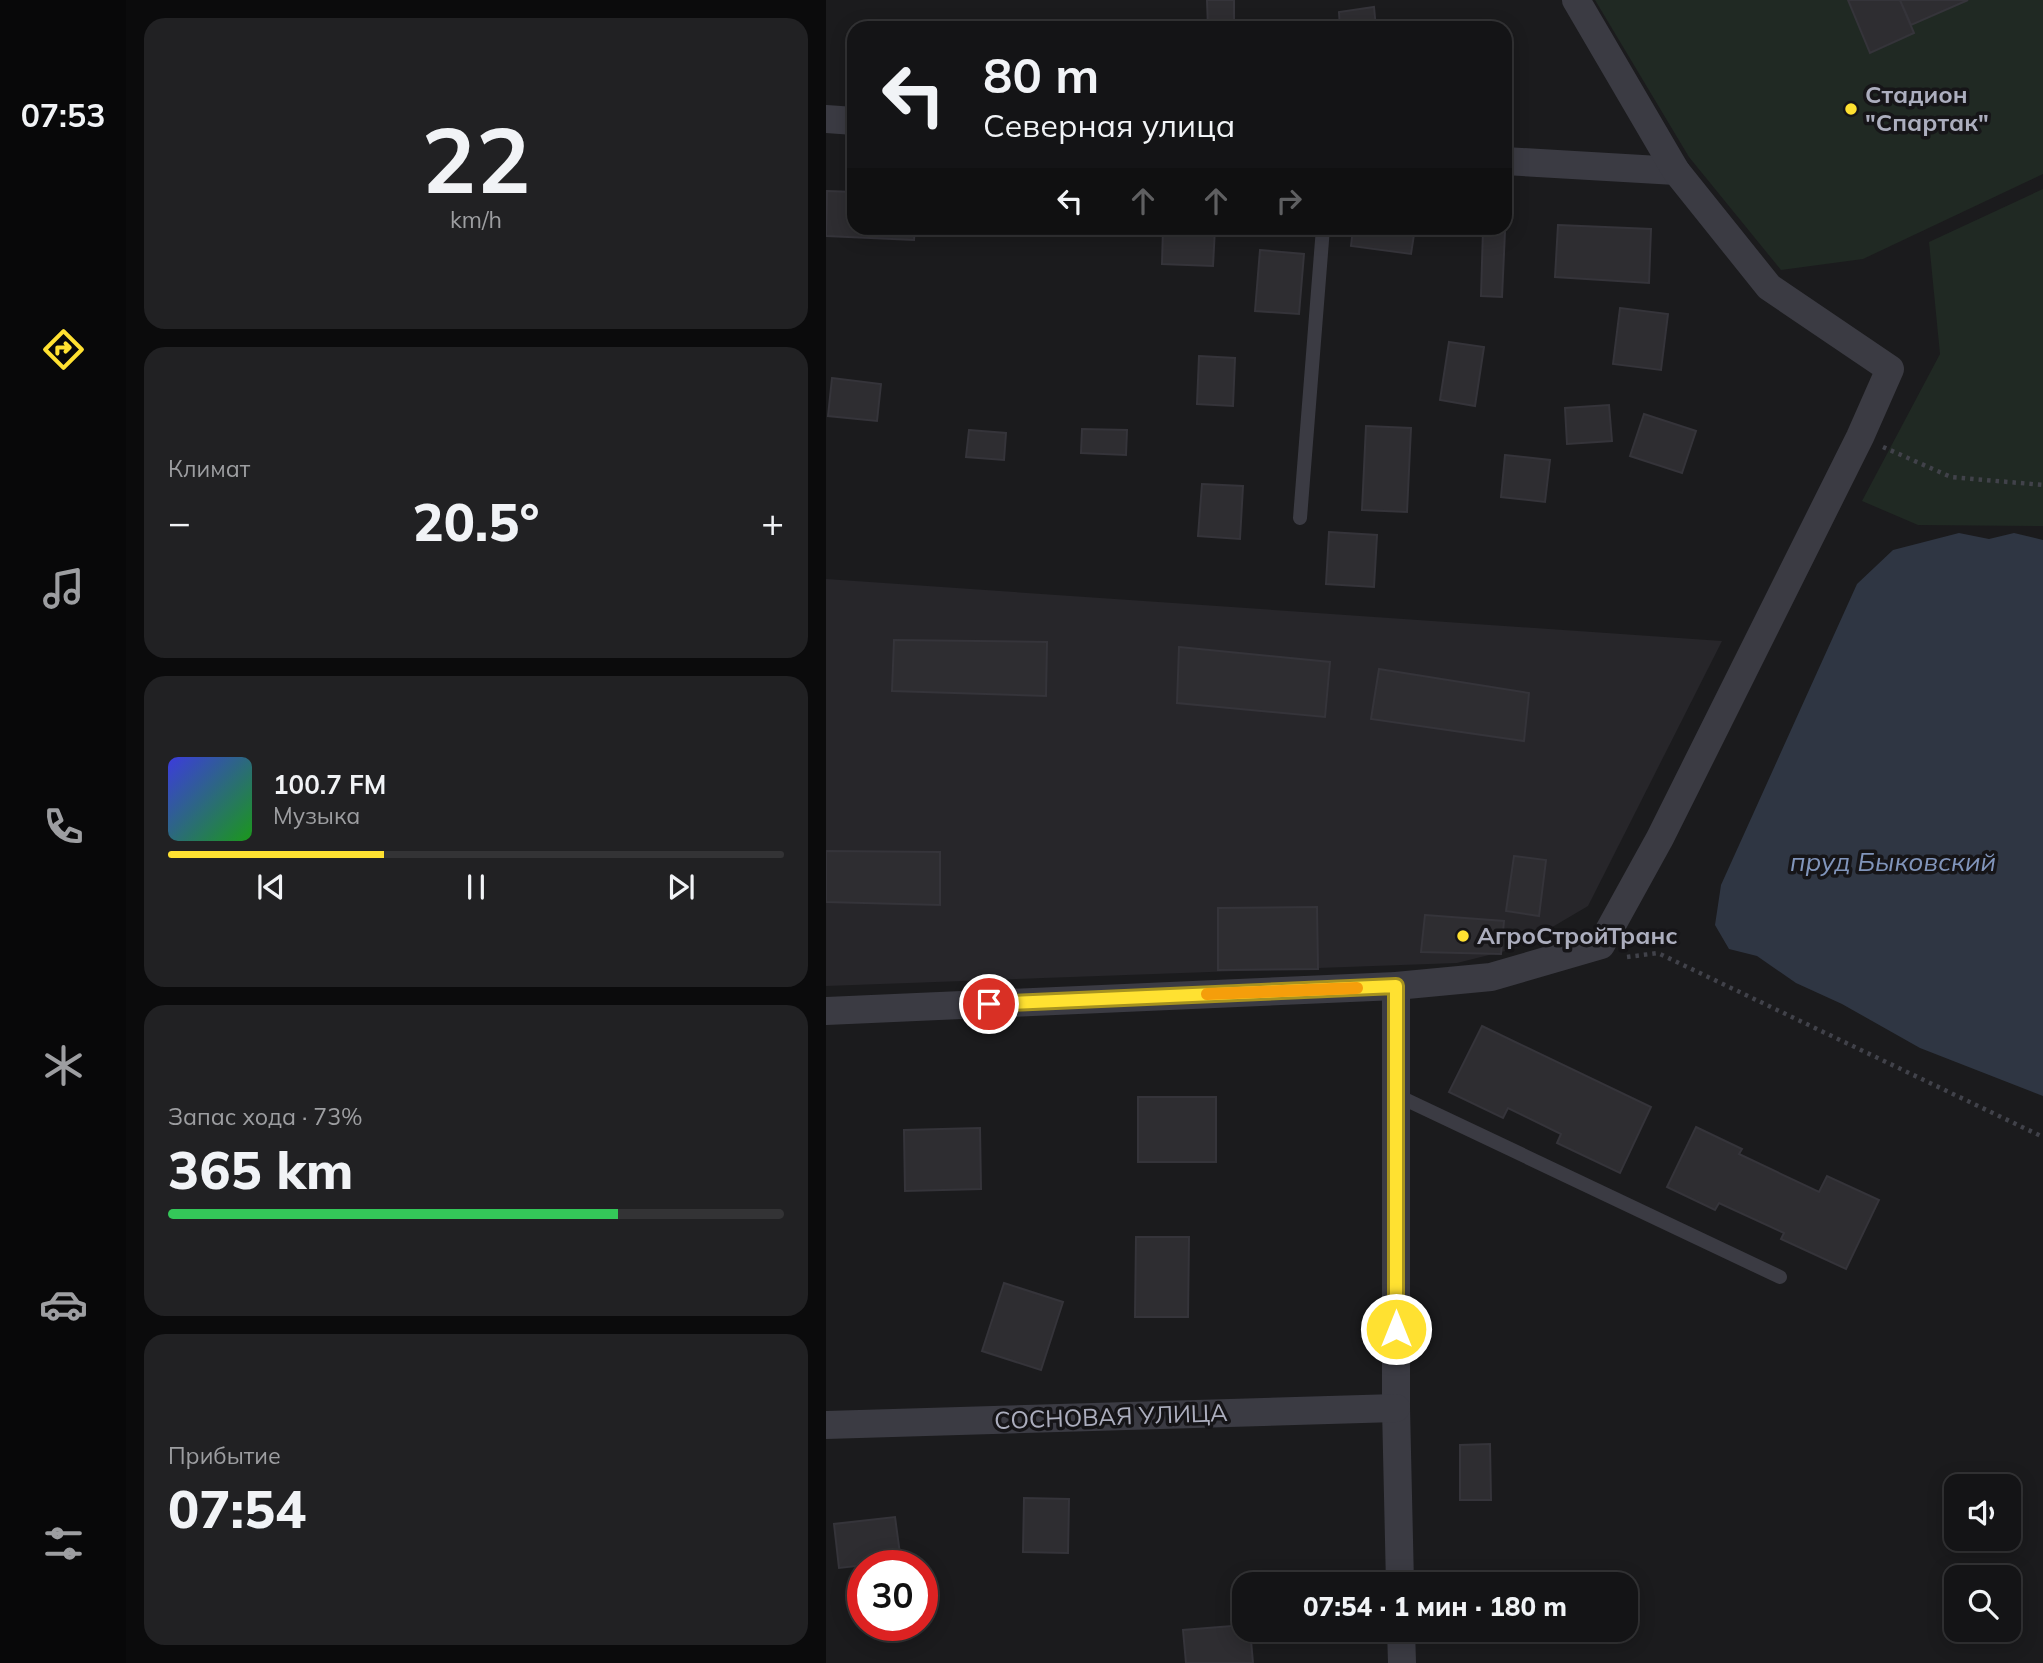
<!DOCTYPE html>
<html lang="ru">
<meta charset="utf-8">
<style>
:root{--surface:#141416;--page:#212123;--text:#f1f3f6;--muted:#9d9ea1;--line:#333335;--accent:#ffe131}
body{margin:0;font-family:Mulish,sans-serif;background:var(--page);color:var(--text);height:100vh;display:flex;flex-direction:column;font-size:26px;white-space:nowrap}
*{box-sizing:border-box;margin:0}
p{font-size:23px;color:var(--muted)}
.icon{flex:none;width:38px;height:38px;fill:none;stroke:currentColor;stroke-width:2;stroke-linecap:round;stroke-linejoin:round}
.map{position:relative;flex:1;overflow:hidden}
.sheet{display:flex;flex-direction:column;gap:18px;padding:18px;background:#0b0b0c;width:700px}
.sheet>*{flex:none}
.banner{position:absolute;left:21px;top:21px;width:665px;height:214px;border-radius:21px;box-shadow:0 4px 18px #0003,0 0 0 2px var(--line);background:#141416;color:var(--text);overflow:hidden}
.tools{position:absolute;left:1118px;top:1474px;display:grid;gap:14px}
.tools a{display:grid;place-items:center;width:77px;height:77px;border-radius:14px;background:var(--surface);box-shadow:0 4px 18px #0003,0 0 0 2px var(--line);font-size:35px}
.speed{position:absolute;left:21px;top:1550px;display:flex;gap:14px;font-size:35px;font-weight:700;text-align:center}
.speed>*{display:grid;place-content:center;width:91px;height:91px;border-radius:50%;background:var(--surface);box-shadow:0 4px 18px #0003,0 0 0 2px var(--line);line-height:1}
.speed .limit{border:10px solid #d22;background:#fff;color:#111}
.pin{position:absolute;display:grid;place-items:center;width:60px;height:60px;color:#fff;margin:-30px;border:4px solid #fff;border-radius:50%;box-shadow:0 2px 7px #0007}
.me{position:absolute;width:77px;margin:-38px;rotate:0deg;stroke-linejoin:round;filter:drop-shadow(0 0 5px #0008)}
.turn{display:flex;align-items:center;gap:24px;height:147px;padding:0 21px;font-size:32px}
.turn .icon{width:91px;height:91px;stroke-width:2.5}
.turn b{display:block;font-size:49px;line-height:60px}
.lanes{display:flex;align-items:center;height:66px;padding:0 21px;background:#0003;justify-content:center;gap:35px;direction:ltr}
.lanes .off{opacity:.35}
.big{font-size:52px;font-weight:800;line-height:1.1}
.sheet .tile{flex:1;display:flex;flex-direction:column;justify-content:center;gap:10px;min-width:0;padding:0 24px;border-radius:21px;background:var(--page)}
.sheet .dial{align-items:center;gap:0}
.dial b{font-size:91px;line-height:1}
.song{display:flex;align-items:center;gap:21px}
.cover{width:84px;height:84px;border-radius:10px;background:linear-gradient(135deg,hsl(240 70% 55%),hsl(120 70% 35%))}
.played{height:7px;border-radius:4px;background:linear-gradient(90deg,var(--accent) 35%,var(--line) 35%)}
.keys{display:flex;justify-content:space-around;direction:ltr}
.heat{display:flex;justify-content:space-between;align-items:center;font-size:38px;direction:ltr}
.charge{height:10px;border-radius:5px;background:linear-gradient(90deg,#34c759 73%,var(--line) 0)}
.trip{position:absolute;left:406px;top:1572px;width:406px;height:70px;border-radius:21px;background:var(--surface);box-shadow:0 4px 18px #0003,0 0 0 2px var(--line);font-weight:800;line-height:70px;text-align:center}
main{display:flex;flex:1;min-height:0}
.dock{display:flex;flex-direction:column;width:126px;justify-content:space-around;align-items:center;background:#080809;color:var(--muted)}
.dock .icon{width:49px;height:49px}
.dock .active{color:var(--accent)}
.dock b{font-size:32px;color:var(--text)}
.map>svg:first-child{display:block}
.built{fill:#27262a}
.green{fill:#202923}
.water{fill:#2f3643}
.building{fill:#2e2d31;stroke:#35343a;stroke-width:2}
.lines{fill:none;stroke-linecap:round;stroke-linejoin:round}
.path{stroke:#41424a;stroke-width:4.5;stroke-dasharray:3.5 5;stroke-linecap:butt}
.service{stroke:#3b3b43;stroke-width:14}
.minor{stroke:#3b3b43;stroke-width:28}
.route-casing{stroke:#a69220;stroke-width:18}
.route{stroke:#ffe131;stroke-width:12}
.slow{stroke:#f59e0b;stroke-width:12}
.poi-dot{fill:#ffe131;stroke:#161518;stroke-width:2.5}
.labels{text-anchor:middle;stroke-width:7;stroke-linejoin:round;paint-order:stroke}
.poi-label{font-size:24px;font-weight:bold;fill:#acaebe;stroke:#161518;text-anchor:start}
.street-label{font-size:24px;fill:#acaebe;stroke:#161518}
.water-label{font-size:26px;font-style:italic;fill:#8195bb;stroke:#161518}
</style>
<main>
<nav class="dock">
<b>07:53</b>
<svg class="icon active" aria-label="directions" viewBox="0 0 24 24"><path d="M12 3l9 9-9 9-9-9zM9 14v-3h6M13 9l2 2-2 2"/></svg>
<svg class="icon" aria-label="music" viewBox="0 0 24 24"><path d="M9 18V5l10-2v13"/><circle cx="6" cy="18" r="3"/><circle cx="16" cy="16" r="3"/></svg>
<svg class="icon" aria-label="phone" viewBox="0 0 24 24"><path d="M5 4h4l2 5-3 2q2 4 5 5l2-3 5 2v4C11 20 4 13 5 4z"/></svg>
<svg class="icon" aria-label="climate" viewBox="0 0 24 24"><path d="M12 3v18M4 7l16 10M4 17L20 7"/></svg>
<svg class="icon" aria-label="car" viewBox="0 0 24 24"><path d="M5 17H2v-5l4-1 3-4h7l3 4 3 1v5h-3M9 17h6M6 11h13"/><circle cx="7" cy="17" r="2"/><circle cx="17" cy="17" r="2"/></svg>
<svg class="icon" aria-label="filters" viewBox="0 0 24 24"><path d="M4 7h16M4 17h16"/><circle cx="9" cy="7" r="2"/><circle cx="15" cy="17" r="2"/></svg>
</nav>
<section class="sheet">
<div class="tile dial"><b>22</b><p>km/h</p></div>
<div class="tile"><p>Климат</p>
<div class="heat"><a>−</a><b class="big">20.5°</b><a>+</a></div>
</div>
<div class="tile">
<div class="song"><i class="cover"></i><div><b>100.7 FM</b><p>Музыка</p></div></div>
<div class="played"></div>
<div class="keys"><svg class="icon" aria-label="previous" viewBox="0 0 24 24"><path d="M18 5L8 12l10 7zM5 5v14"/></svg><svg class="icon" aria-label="pause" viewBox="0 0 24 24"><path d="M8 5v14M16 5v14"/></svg><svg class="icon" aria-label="next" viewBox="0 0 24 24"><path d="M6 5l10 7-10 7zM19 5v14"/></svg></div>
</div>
<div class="tile"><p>Запас хода · 73%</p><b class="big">365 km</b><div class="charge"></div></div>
<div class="tile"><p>Прибытие</p><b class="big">07:54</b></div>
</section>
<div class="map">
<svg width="1217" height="1663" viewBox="0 0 1217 1663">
<rect width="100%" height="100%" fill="#1b1b1d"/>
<path class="built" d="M0,579L896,641L762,906L691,948L631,963L0,986Z"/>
<g class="green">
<path d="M769,0H1217V174L1037,259L955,270L863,157Z"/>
<path d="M1217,189V526L1092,525L1036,501L1114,354L1103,242Z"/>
</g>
<path class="water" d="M1133,533L1163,539L1188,533L1217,540V1096L1094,1048L1016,1004L970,983L931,956L903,949L889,925L895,885L1031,584L1067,550Z"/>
<g class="building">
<path d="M381,0H408V28H382Z"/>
<path d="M1022,0H1074L1088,33L1044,53Z"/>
<path d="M1074,0H1142L1085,25Z"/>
<path d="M548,7L550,28H514L513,12Z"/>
<path d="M1,191L28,192V228H89L88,240L0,236Z"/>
<path d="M732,225L825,229L823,283L729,277Z"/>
<path d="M337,228H389L387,266L336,264Z"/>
<path d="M527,228H589L585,254L525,246Z"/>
<path d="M657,230L679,231L676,297L655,296Z"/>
<path d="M434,250L478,254L473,314L429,311Z"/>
<path d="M794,308L842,314L835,370L787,364Z"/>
<path d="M623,342L658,347L649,406L614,400Z"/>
<path d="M373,356L409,358L407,406L371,404Z"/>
<path d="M6,378L55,384L51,421L2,416Z"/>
<path d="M783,405L786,441L741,444L739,408Z"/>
<path d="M818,414L870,431L856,473L804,456Z"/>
<path d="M540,426L585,428L581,512L536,510Z"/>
<path d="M256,429L301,430L300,455L255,453Z"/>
<path d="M143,430L180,433L178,460L140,457Z"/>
<path d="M679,455L724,460L719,502L675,497Z"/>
<path d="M376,484L417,486L414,539L372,536Z"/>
<path d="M503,532L551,535L548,587L500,584Z"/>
<path d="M68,640L221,642L220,696L66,691Z"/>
<path d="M353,647L504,662L499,717L351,703Z"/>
<path d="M553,669L703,693L698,741L545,719Z"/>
<path d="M0,851L114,852V905L0,902Z"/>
<path d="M688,856L720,860L713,916L680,911Z"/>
<path d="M491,907L492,969L392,970V908Z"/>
<path d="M599,915L678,921L675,954L595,952Z"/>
<path d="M656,1026L825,1107L794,1173L731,1143L735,1134L682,1108L677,1118L623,1092Z"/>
<rect x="312" y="1097" width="78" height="65"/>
<path d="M870,1127L916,1149L913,1154L993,1192L1001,1176L1053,1200L1020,1269L955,1239L958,1233L893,1203L889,1210L841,1187Z"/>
<path d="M154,1128L155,1189L79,1191L78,1130Z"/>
<path d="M310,1237H363L362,1317H309Z"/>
<path d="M178,1283L237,1302L215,1370L156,1351Z"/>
<path d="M664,1444L665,1500H634V1445Z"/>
<path d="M198,1498L243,1499L242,1553L197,1552Z"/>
<path d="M69,1517L75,1561L13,1568L8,1524Z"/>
<path d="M418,1625V1629H424L427,1663H360L357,1630Z"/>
</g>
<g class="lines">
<g class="path">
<path d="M1057,447L1125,477L1217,485"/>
<path d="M801,957L832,953L1217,1137"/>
</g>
<g class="service">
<path d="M474,518L497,228"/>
<path d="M570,1095L954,1277"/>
</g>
<g class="minor">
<path d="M0,119L28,121"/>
<path d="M679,161L850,171"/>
<path d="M570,986V1408L574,1584"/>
<path d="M0,1011L570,986L665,977L775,945L834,838L1034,437L1064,369L943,287L850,171L750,0"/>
<path d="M0,1425L570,1408"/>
<path d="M575,1629L576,1663"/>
</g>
</g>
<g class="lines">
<defs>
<path id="route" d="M163,1004L570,986V1329"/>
</defs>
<use href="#route" class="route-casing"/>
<use href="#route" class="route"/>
<path class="slow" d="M381,994L531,988"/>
</g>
<g class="poi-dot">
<circle cx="1025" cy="109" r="7"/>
<circle cx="637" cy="936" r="7"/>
</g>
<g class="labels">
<g class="poi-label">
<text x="1039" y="103">Стадион<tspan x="1039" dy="28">"Спартак"</tspan></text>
<text x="651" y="944">АгроСтройТранс</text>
</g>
<g class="street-label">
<text transform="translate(285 1417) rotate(-2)" y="8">СОСНОВАЯ УЛИЦА</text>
</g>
<g class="water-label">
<text x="1067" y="871">пруд Быковский</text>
</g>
</g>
</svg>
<div class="tools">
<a><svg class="icon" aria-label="sound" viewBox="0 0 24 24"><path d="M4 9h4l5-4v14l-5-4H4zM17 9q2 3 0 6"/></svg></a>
<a><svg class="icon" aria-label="search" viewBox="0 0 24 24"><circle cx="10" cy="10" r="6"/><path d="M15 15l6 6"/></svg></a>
</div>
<div class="speed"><div class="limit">30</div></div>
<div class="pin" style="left:163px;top:1004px;background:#d93025"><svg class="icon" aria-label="arrive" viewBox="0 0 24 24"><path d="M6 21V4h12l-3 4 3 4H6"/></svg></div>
<svg class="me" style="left:570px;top:1329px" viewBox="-20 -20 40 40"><circle r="17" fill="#ffe131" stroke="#fff" stroke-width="3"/><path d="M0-11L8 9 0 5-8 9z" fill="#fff"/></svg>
<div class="trip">07:54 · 1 мин · 180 m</div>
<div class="banner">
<div class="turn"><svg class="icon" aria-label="left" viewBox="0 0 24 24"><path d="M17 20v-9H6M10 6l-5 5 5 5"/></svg><div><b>80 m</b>Северная улица</div></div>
<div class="lanes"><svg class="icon" aria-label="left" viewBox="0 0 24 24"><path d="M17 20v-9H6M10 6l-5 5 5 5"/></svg><svg class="icon off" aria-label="ahead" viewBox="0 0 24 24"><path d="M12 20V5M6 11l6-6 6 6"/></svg><svg class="icon off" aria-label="ahead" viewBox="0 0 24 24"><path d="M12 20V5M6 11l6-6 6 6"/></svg><svg class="icon off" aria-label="right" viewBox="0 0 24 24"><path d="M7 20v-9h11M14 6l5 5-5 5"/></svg></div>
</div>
</div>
</main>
